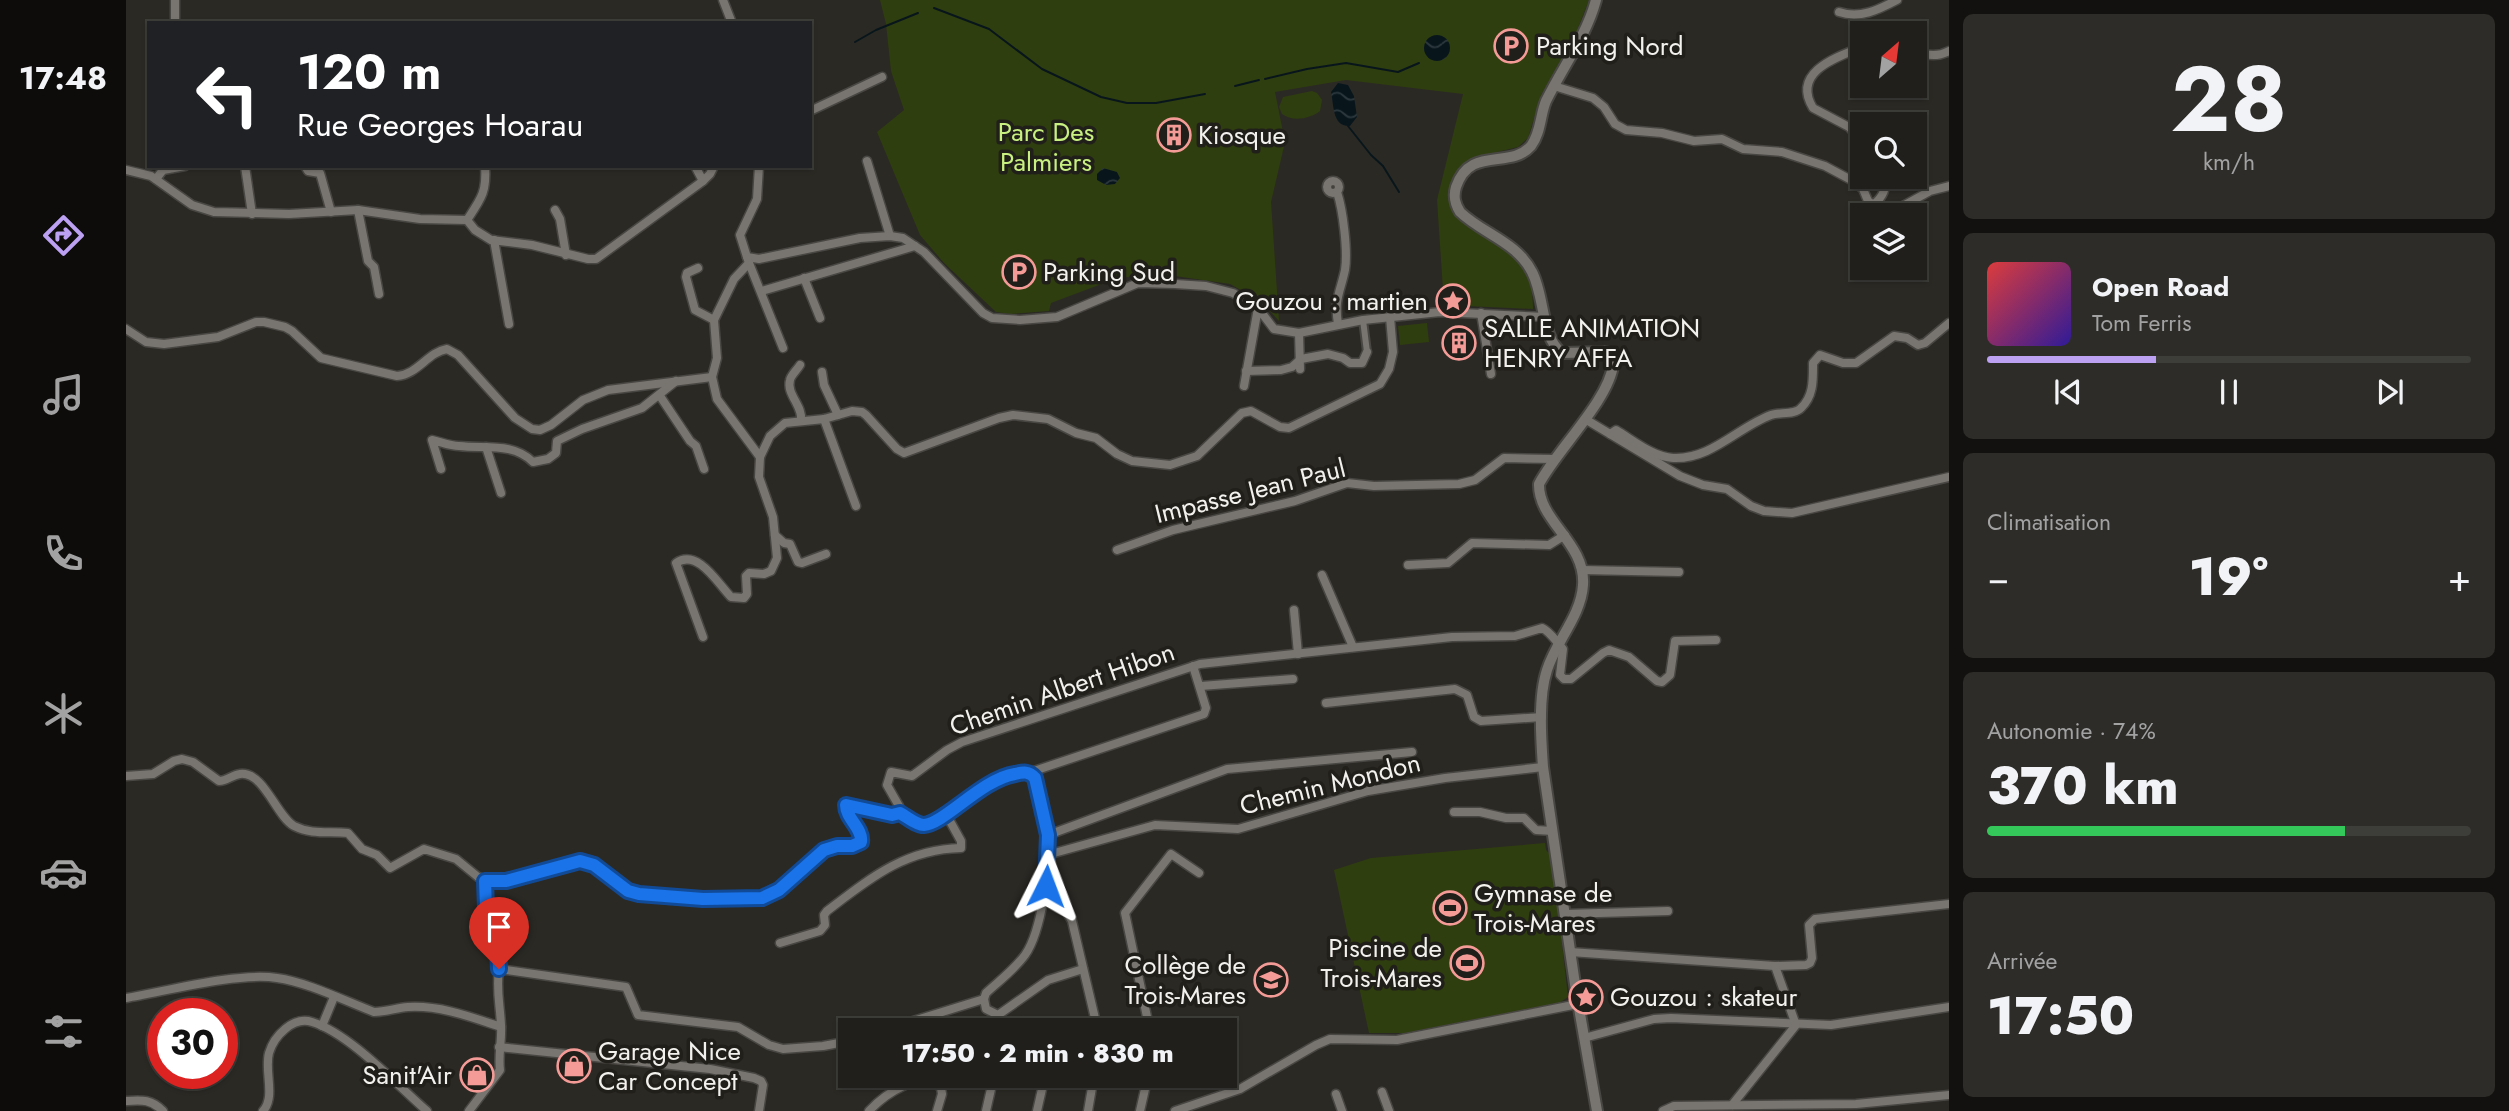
<!DOCTYPE html>
<html lang="fr">
<meta charset="utf-8">
<style>
:root{--surface:#201f1b;--page:#2d2c28;--text:#f1f3f6;--muted:#a2a2a3;--line:#3d3d3a;--accent:#bca0f2}
body{margin:0;font-family:Jost,sans-serif;background:var(--page);color:var(--text);height:100vh;display:flex;flex-direction:column;font-size:26px;white-space:nowrap}
*{box-sizing:border-box;margin:0}
p{font-size:23px;color:var(--muted)}
.icon{flex:none;width:38px;height:38px;fill:none;stroke:currentColor;stroke-width:2;stroke-linecap:round;stroke-linejoin:round}
.map{position:relative;flex:1;overflow:hidden}
.side{display:flex;flex-direction:column;gap:14px;padding:14px;background:#12110f;width:560px}
.side>*{flex:none}
.hud{position:absolute;left:21px;top:21px;width:665px;height:147px;border-radius:0px;box-shadow:0 2px 5px #0004,0 0 0 2px var(--line);background:#202124;color:#fff;overflow:hidden}
.needle{width:46px;rotate:28deg}
.controls{position:absolute;left:1724px;top:21px;display:grid;gap:14px}
.controls a{display:grid;place-items:center;width:77px;height:77px;border-radius:0px;background:var(--surface);box-shadow:0 2px 5px #0004,0 0 0 2px var(--line);font-size:35px}
.speed{position:absolute;left:21px;top:998px;display:flex;gap:14px;font-size:35px;font-weight:700;text-align:center}
.speed>*{display:grid;place-content:center;width:91px;height:91px;border-radius:50%;background:var(--surface);box-shadow:0 2px 5px #0004,0 0 0 2px var(--line);line-height:1}
.speed .limit{border:10px solid #d22;background:#fff;color:#111}
.pin{position:absolute;display:grid;place-items:center;width:60px;height:60px;color:#fff;margin:-72px -30px;border-radius:50% 50% 50% 0;rotate:-45deg;box-shadow:0 0 7px #0007}
.pin .icon{rotate:45deg}
.me{position:absolute;width:77px;margin:-38px;rotate:3deg;stroke-linejoin:round;filter:drop-shadow(0 0 5px #0008)}
.turn{display:flex;align-items:center;gap:24px;height:147px;padding:0 35px;font-size:32px}
.turn .icon{width:91px;height:91px;stroke-width:2.5}
.turn b{display:block;font-size:49px;line-height:60px}
.big{font-size:52px;font-weight:800;line-height:1.1}
.side .widget{flex:1;display:flex;flex-direction:column;justify-content:center;gap:10px;min-width:0;padding:0 24px;border-radius:10px;background:var(--page)}
.side .dial{align-items:center;gap:0}
.dial b{font-size:91px;line-height:1}
.song{display:flex;align-items:center;gap:21px}
.cover{width:84px;height:84px;border-radius:10px;background:linear-gradient(135deg,hsl(0 70% 55%),hsl(250 70% 35%))}
.played{height:7px;border-radius:4px;background:linear-gradient(90deg,var(--accent) 35%,var(--line) 35%)}
.keys{display:flex;justify-content:space-around;direction:ltr}
.heat{display:flex;justify-content:space-between;align-items:center;font-size:38px;direction:ltr}
.charge{height:10px;border-radius:5px;background:linear-gradient(90deg,#34c759 74%,var(--line) 0)}
.trip{position:absolute;left:712px;top:1018px;width:399px;height:70px;border-radius:0px;background:var(--surface);box-shadow:0 2px 5px #0004,0 0 0 2px var(--line);font-weight:800;line-height:70px;text-align:center}
main{display:flex;flex:1;min-height:0}
.dock{display:flex;flex-direction:column;width:126px;justify-content:space-around;align-items:center;background:#0d0c0b;color:var(--muted)}
.dock .icon{width:49px;height:49px}
.dock .active{color:var(--accent)}
.dock b{font-size:32px;color:var(--text)}
.map>svg:first-child{display:block}
.park{fill:#2f3e0f}
.garden{fill:url(#garden-dots)}
.water{fill:url(#water-waves)}
.lines{fill:none;stroke-linecap:round;stroke-linejoin:round}
.stream{stroke:#08161c;stroke-width:2}
.pedestrian-casing{stroke:#494743;stroke-width:10}
.minor-casing{stroke:#494743;stroke-width:11}
.secondary-casing{stroke:#494743;stroke-width:14}
.pedestrian{stroke:#787570;stroke-width:6}
.minor{stroke:#787570;stroke-width:8}
.secondary{stroke:#787570;stroke-width:10}
.route-casing{stroke:#114b97;stroke-width:18}
.route{stroke:#1a73e8;stroke-width:12}
.labels{text-anchor:middle;stroke-width:7;stroke-linejoin:round;paint-order:stroke}
.poi-label{font-size:26px;fill:#f3f1ee;stroke:#211f1a;text-anchor:start}
.park-label{font-size:26px;fill:#c8f081;stroke:#211f1a}
.street-label{font-size:26px;fill:#f3f1ee;stroke:#211f1a}
</style>
<main>
<nav class="dock">
<b>17:48</b>
<svg class="icon active" aria-label="directions" viewBox="0 0 24 24"><path d="M12 3l9 9-9 9-9-9zM9 14v-3h6M13 9l2 2-2 2"/></svg>
<svg class="icon" aria-label="music" viewBox="0 0 24 24"><path d="M9 18V5l10-2v13"/><circle cx="6" cy="18" r="3"/><circle cx="16" cy="16" r="3"/></svg>
<svg class="icon" aria-label="phone" viewBox="0 0 24 24"><path d="M5 4h4l2 5-3 2q2 4 5 5l2-3 5 2v4C11 20 4 13 5 4z"/></svg>
<svg class="icon" aria-label="climate" viewBox="0 0 24 24"><path d="M12 3v18M4 7l16 10M4 17L20 7"/></svg>
<svg class="icon" aria-label="car" viewBox="0 0 24 24"><path d="M5 17H2v-5l4-1 3-4h7l3 4 3 1v5h-3M9 17h6M6 11h13"/><circle cx="7" cy="17" r="2"/><circle cx="17" cy="17" r="2"/></svg>
<svg class="icon" aria-label="filters" viewBox="0 0 24 24"><path d="M4 7h16M4 17h16"/><circle cx="9" cy="7" r="2"/><circle cx="15" cy="17" r="2"/></svg>
</nav>
<div class="map">
<svg width="1823" height="1111" viewBox="0 0 1823 1111">
<defs>
<pattern id="garden-dots" width="8" height="8" patternUnits="userSpaceOnUse" patternTransform="scale(1.75)"><rect width="8" height="8" fill="#2f3e0f"/><path d="M2 2h.1M6 6h.1" fill="none" stroke="#4e5a32" stroke-width="1.8" stroke-linecap="round"/></pattern>
<pattern id="water-waves" width="16" height="10" patternUnits="userSpaceOnUse" patternTransform="scale(1.75)"><rect width="16" height="10" fill="#08161c"/><path d="M0 5q4-4 8 0t8 0" fill="none" stroke="#2c383d"/></pattern>
</defs>
<rect width="100%" height="100%" fill="#2b2924"/>
<g class="park">
<path d="M754,0H1463L1450,33L1415,95L1402,138L1392,147L1350,157L1335,168L1322,193C1333,249 1407,229 1407,309L1318,305L1311,200L1337,94L1220,80L1149,92L1159,142L1145,202L1153,321L1136,302L1104,284L1028,273L989,279L925,303L923,311L885,314L870,312L818,263L794,235L751,132L778,110L765,71L760,24Z"/>
<path d="M1186,91L1191,93L1196,100L1194,111C1184,119 1166,122 1156,114L1153,107L1157,97Z"/>
<path d="M1301,323L1303,342L1274,345L1272,326Z"/>
<path d="M1419,843L1420,850L1426,856L1442,997L1433,1003L1279,1033H1243L1208,870L1245,858Z"/>
</g>
<path class="garden" d="M882,256C893,256 906,268 912,277L911,284L904,288L898,286L877,270V259Z"/>
<g class="water">
<circle cx="1311" cy="48" r="13"/>
<path d="M1212,83L1222,85L1228,96L1231,117L1224,126C1206,127 1208,105 1205,92Z"/>
<path d="M977,168L991,172L994,178L989,184L980,185L971,180V174Z"/>
<path d="M1346,949L1350,974L1336,976L1331,952Z"/>
</g>
<g class="lines">
<g class="stream">
<path d="M808,8L863,29L916,69L975,97L1001,103H1030L1079,94"/>
<path d="M729,42L750,30L792,13"/>
<path d="M1139,79L1181,69L1220,63L1272,72L1293,63"/>
<path d="M1109,86L1133,80"/>
<path d="M1222,126L1245,155L1257,166L1273,192"/>
</g>
<defs>
<path id="pedestrian" d="M1237,320L1241,352"/>
<g id="minor">
<path d="M49,0V23"/>
<path d="M597,0L606,23"/>
<path d="M1713,12C1734,19 1752,10 1771,0"/>
<path d="M1736,47C1711,57 1665,72 1687,108L1723,127L1736,142"/>
<path d="M1788,50C1800,56 1812,57 1823,51"/>
<path d="M1428,86L1467,98L1478,107L1489,124L1500,130L1536,133L1568,141L1596,139L1617,149L1656,152L1699,166L1729,182L1737,189L1742,201L1758,212H1766L1804,191L1823,186"/>
<path d="M684,111L756,77"/>
<path d="M741,161L764,236"/>
<path d="M119,166L126,214"/>
<path d="M179,166L182,171L194,173L205,212"/>
<path d="M569,166L577,181"/>
<path d="M633,166L631,199L614,235L621,257L633,259L734,238L764,236L777,238L798,252L857,313L866,318L894,320L931,317L1012,283L1049,284L1080,286L1107,293L1132,308L1148,329L1173,333L1237,320L1314,312L1419,317"/>
<path d="M0,170L25,176L66,205L88,212L163,214L232,210L294,219L341,220"/>
<path d="M30,179L37,170L59,166"/>
<circle cx="1207" cy="187" r="6"/>
<path d="M1211,192C1217,210 1222,251 1219,270C1214,293 1208,299 1212,324"/>
<path d="M1748,204C1756,198 1762,187 1758,177"/>
<path d="M232,210L242,261L248,267L253,294"/>
<path d="M429,210L434,219L440,255"/>
<path d="M341,220L349,230L365,240L406,245L462,259H470L577,181L584,174L588,166"/>
<path d="M341,220C355,199 361,192 359,166"/>
<path d="M368,240L383,324"/>
<path d="M623,263L657,348"/>
<path d="M572,268L561,273L560,277L569,310L588,320"/>
<path d="M678,278L694,318"/>
<path d="M636,291L789,246"/>
<path d="M1355,313L1365,374"/>
<path d="M0,329L20,342L38,344L92,337L130,322H138L159,327L166,331L195,358L271,376C291,375 302,352 321,349L332,355L389,418L406,429L414,430L425,425L457,400L482,390L586,377"/>
<path d="M1173,333L1174,369"/>
<path d="M674,365C671,370 665,375 664,380C660,394 677,406 675,420"/>
<path d="M1120,371L1155,370L1166,367L1175,359L1202,354L1217,358L1224,363H1236L1241,352"/>
<path d="M696,372L698,385L712,415"/>
<path d="M1118,386L1132,308"/>
<path d="M534,396L564,441L570,446L578,469"/>
<path d="M698,419L730,506"/>
<path d="M1459,419L1554,476L1577,485L1601,489L1625,506L1638,511L1666,513L1823,477"/>
<path d="M1484,434L1490,430C1507,440 1527,457 1547,458C1585,460 1612,427 1645,415C1653,412 1669,415 1675,408C1688,396 1687,379 1687,363L1694,355L1717,363H1730L1768,336L1781,338L1792,345L1799,343L1823,323"/>
<path d="M360,447L375,493"/>
<path d="M634,457L644,436L659,423L698,419L726,411L736,412L740,415L771,449L778,453L873,418L887,415L922,419L950,433L970,438L991,454L1006,461L1044,465L1071,456L1116,413L1125,411L1154,427L1163,428L1254,384L1263,369L1267,352L1264,317"/>
<path d="M315,469L306,440C315,442 324,446 333,446C359,449 387,442 407,462L422,459L430,453L431,441L456,429L516,408L550,381"/>
<path d="M649,535L658,543L664,544L672,562L676,563L700,554"/>
<path d="M991,550L1047,530L1169,501L1221,483L1248,486L1333,484L1349,480L1378,458L1429,459"/>
<path d="M1282,565L1322,563L1346,543L1423,545L1439,535"/>
<path d="M1456,570L1553,572"/>
<path d="M1196,575L1227,647"/>
<path d="M1168,610L1172,654"/>
<path d="M577,637L550,563C572,548 592,584 605,597L618,598L621,594L620,576L623,573L638,574L645,571L651,558L647,517L633,477L634,457L591,399L586,377L591,358L588,320L608,279L623,263L621,257"/>
<path d="M1075,686L1167,679"/>
<path d="M1200,703L1329,689L1341,695L1348,717L1355,721L1416,717"/>
<path d="M0,776L27,774L48,761L56,759L67,762L93,781C101,781 106,775 114,774C138,771 150,816 168,826C186,835 203,831 222,833L236,849L251,855L264,868L298,849L330,859L352,877L363,881H380L454,861L468,865L502,891L513,894L577,899L636,898L653,890L698,850L711,846H726L735,842C737,828 720,819 720,805L766,815L774,813L773,806L761,785L765,772L786,776L821,750L836,742L1074,664L1326,637L1389,636L1416,628C1425,632 1430,642 1437,649L1434,675L1438,679H1445L1477,653L1483,650L1503,657L1531,681L1536,682L1544,675L1549,641L1590,640"/>
<path d="M1328,812H1354L1380,818H1398L1410,830L1427,831"/>
<path d="M774,813L792,824L800,825L868,780L884,775L902,773L1078,714L1080,708L1067,666"/>
<path d="M922,835L1101,769L1286,752"/>
<path d="M921,855L1029,825L1112,829L1242,791L1319,778L1417,767"/>
<path d="M359,881L360,908L372,950L373,969"/>
<path d="M920,886L935,903L946,921L972,1031"/>
<path d="M1439,914L1542,911"/>
<path d="M654,943L694,931L699,925L698,915L701,911C743,879 779,849 835,848V841L820,814"/>
<path d="M1444,952L1649,966L1680,965L1684,963L1686,958L1683,925L1689,919L1823,904"/>
<path d="M0,998C41,991 112,972 151,978C181,982 219,1001 248,1012C260,1012 270,1008 282,1007C314,1005 345,1017 375,1027"/>
<path d="M858,999L860,1009L872,1015L922,980L957,969"/>
<path d="M196,1026L208,997"/>
<path d="M755,1031L858,999L860,993C873,981 888,970 899,955C916,931 924,866 922,835C921,816 913,796 909,778L902,773"/>
<path d="M1024,1031L999,913L1045,854L1073,873"/>
<path d="M1458,1038L1528,1019L1545,1018L1705,1025L1823,1007"/>
<path d="M373,1047L584,1069L628,1078L635,1081L637,1085L633,1111"/>
<path d="M1256,1092L1263,1111"/>
<path d="M1210,1094L1216,1111"/>
<path d="M0,1101C16,1100 25,1099 37,1111"/>
<path d="M1606,1105L1670,1025L1649,966"/>
<path d="M137,1111C150,1097 138,1071 143,1053C148,1036 167,1016 186,1022C223,1033 271,1085 301,1111"/>
<path d="M343,1111L374,1070C372,1055 376,1041 375,1025C374,1004 370,990 373,969L500,987L512,1015L612,1027L643,1045L657,1049L697,1046L724,1041"/>
<path d="M743,1111C758,1095 795,1068 815,1088L816,1094L811,1111"/>
<path d="M860,1111L868,1076"/>
<path d="M911,1111L919,1076"/>
<path d="M962,1111L968,1076"/>
<path d="M1014,1111L1022,1076"/>
<path d="M1049,1111L1114,1089L1190,1045L1204,1039L1271,1040L1452,1004"/>
<path d="M1537,1111L1548,1106L1730,1104L1823,1095"/>
</g>
<path id="secondary" d="M1470,0C1460,37 1437,66 1420,101C1414,115 1415,133 1405,146C1384,170 1344,145 1330,187C1327,197 1329,204 1334,212C1357,234 1391,242 1406,272C1419,296 1415,338 1436,353L1480,352L1487,365C1483,400 1430,451 1413,484C1412,521 1460,543 1457,585C1455,616 1430,641 1421,670C1412,697 1415,739 1417,767L1450,991L1471,1111"/>
</defs>
<use href="#pedestrian" class="pedestrian-casing"/>
<use href="#minor" class="minor-casing"/>
<use href="#secondary" class="secondary-casing"/>
<use href="#pedestrian" class="pedestrian"/>
<use href="#minor" class="minor"/>
<use href="#secondary" class="secondary"/>
</g>
<g class="lines">
<defs>
<path id="route" d="M373,969L372,950L360,908L359,881H380L454,861L468,865L502,891L513,894L577,899L636,898L653,890L698,850L711,846H726L735,842C737,828 720,819 720,805L766,815L774,813C781,817 790,825 798,825C818,824 856,779 889,774C897,772 903,771 909,778L922,835L920,886"/>
</defs>
<use href="#route" class="route-casing"/>
<use href="#route" class="route"/>
</g>
<defs>
<symbol id="parking-ring" viewBox="-11 -11 22 22"><circle r="9.5" fill="#211f1a" stroke="#f59b97" stroke-width="1.5"/><path d="M-3.5-5.5H1a3.5 3.5 0 0 1 0 7H-1V5.5H-3.5ZM-1-3.4V-.6H.8a1.4 1.4 0 0 0 0-2.8Z" fill="#f59b97"/></symbol>
<symbol id="building-ring" viewBox="-11 -11 22 22"><circle r="9.5" fill="#211f1a" stroke="#f59b97" stroke-width="1.5"/><path d="M-4-6H4V6H1V3H-1V6H-4ZM-2.5-4.3h1.7v1.8h-1.7ZM.8-4.3h1.7v1.8H.8ZM-2.5-1h1.7V.8h-1.7ZM.8-1h1.7V.8H.8Z" fill="#f59b97"/></symbol>
<symbol id="sight-ring" viewBox="-11 -11 22 22"><circle r="9.5" fill="#211f1a" stroke="#f59b97" stroke-width="1.5"/><path d="M0-6L1.8-2.2L6-1.7L2.9 1.2L3.7 5.4L0 3.3L-3.7 5.4L-2.9 1.2L-6-1.7L-1.8-2.2Z" fill="#f59b97"/></symbol>
<symbol id="stadium-ring" viewBox="-11 -11 22 22"><circle r="9.5" fill="#211f1a" stroke="#f59b97" stroke-width="1.5"/><path d="M0-5a6.5 5 0 1 0 0 10a6.5 5 0 1 0 0-10ZM-3.5-1.8h7v3.6h-7Z" fill="#f59b97"/></symbol>
<symbol id="school-ring" viewBox="-11 -11 22 22"><circle r="9.5" fill="#211f1a" stroke="#f59b97" stroke-width="1.5"/><path d="M0-5L7-2L0 1L-7-2ZM-4 1L0 2.5L4 1V4Q0 6-4 4Z" fill="#f59b97"/></symbol>
<symbol id="shop-ring" viewBox="-11 -11 22 22"><circle r="9.5" fill="#211f1a" stroke="#f59b97" stroke-width="1.5"/><path d="M-5-2.5h2.3a2.7 3.5 0 0 1 5.4 0H5L5.5 6h-11ZM-1.5-2.5h3a1.5 2.3 0 0 0-3 0Z" fill="#f59b97"/></symbol>
</defs>
<g fill-rule="evenodd">
<use href="#parking-ring" x="1366" y="27" width="38" height="38"/>
<use href="#building-ring" x="1029" y="116" width="38" height="38"/>
<use href="#parking-ring" x="874" y="253" width="38" height="38"/>
<use href="#sight-ring" x="1308" y="282" width="38" height="38"/>
<use href="#building-ring" x="1314" y="324" width="38" height="38"/>
<use href="#stadium-ring" x="1305" y="889" width="38" height="38"/>
<use href="#stadium-ring" x="1322" y="944" width="38" height="38"/>
<use href="#school-ring" x="1126" y="961" width="38" height="38"/>
<use href="#sight-ring" x="1441" y="978" width="38" height="38"/>
<use href="#shop-ring" x="429" y="1047" width="38" height="38"/>
<use href="#shop-ring" x="332" y="1056" width="38" height="38"/>
</g>
<g class="labels">
<g class="poi-label">
<text x="1410" y="55">Parking Nord</text>
<text x="1072" y="144">Kiosque</text>
<text x="917" y="281">Parking Sud</text>
<text x="1302" y="310" text-anchor="end">Gouzou : martien</text>
<text x="1358" y="337">SALLE ANIMATION<tspan x="1358" dy="30">HENRY AFFA</tspan></text>
<text x="1348" y="902">Gymnase de<tspan x="1348" dy="30">Trois-Mares</tspan></text>
<text x="1316" y="957" text-anchor="end">Piscine de<tspan x="1316" dy="30">Trois-Mares</tspan></text>
<text x="1120" y="974" text-anchor="end">Collège de<tspan x="1120" dy="30">Trois-Mares</tspan></text>
<text x="1484" y="1006">Gouzou : skateur</text>
<text x="472" y="1060">Garage Nice<tspan x="472" dy="30">Car Concept</tspan></text>
<text x="326" y="1084" text-anchor="end">Sanit'Air</text>
</g>
<g class="park-label">
<text x="920" y="141">Parc Des<tspan x="920" dy="30">Palmiers</tspan></text>
</g>
<g class="street-label">
<text transform="translate(1124 491) rotate(-14)" y="9">Impasse Jean Paul</text>
<text transform="translate(936 689) rotate(-19)" y="9">Chemin Albert Hibon</text>
<text transform="translate(1204 784) rotate(-14)" y="9">Chemin Mondon</text>
</g>
</g>
</svg>
<div class="controls">
<a><svg class="needle" viewBox="-14 -14 28 28"><path d="M0-13l5 13h-10z" fill="#e53935"/><path d="M0 13l5-13h-10z" fill="#a2a2a3"/></svg></a>
<a><svg class="icon" aria-label="search" viewBox="0 0 24 24"><circle cx="10" cy="10" r="6"/><path d="M15 15l6 6"/></svg></a>
<a><svg class="icon" aria-label="layers" viewBox="0 0 24 24"><path d="M12 4l9 5-9 5-9-5zM3 14l9 5 9-5"/></svg></a>
</div>
<div class="speed"><div class="limit">30</div></div>
<div class="pin" style="left:373px;top:969px;background:#d93025"><svg class="icon" aria-label="arrive" viewBox="0 0 24 24"><path d="M6 21V4h12l-3 4 3 4H6"/></svg></div>
<svg class="me" style="left:920px;top:886px" viewBox="-20 -20 40 40"><path d="M0-17L14 15 0 8-14 15z" fill="#1a73e8" stroke="#fff" stroke-width="4"/></svg>
<div class="trip">17:50 · 2 min · 830 m</div>
<div class="hud">
<div class="turn"><svg class="icon" aria-label="left" viewBox="0 0 24 24"><path d="M17 20v-9H6M10 6l-5 5 5 5"/></svg><div><b>120 m</b>Rue Georges Hoarau</div></div>
</div>
</div>
<section class="side">
<div class="widget dial"><b>28</b><p>km/h</p></div>
<div class="widget">
<div class="song"><i class="cover"></i><div><b>Open Road</b><p>Tom Ferris</p></div></div>
<div class="played"></div>
<div class="keys"><svg class="icon" aria-label="previous" viewBox="0 0 24 24"><path d="M18 5L8 12l10 7zM5 5v14"/></svg><svg class="icon" aria-label="pause" viewBox="0 0 24 24"><path d="M8 5v14M16 5v14"/></svg><svg class="icon" aria-label="next" viewBox="0 0 24 24"><path d="M6 5l10 7-10 7zM19 5v14"/></svg></div>
</div>
<div class="widget"><p>Climatisation</p>
<div class="heat"><a>−</a><b class="big">19°</b><a>+</a></div>
</div>
<div class="widget"><p>Autonomie · 74%</p><b class="big">370 km</b><div class="charge"></div></div>
<div class="widget"><p>Arrivée</p><b class="big">17:50</b></div>
</section>
</main>
